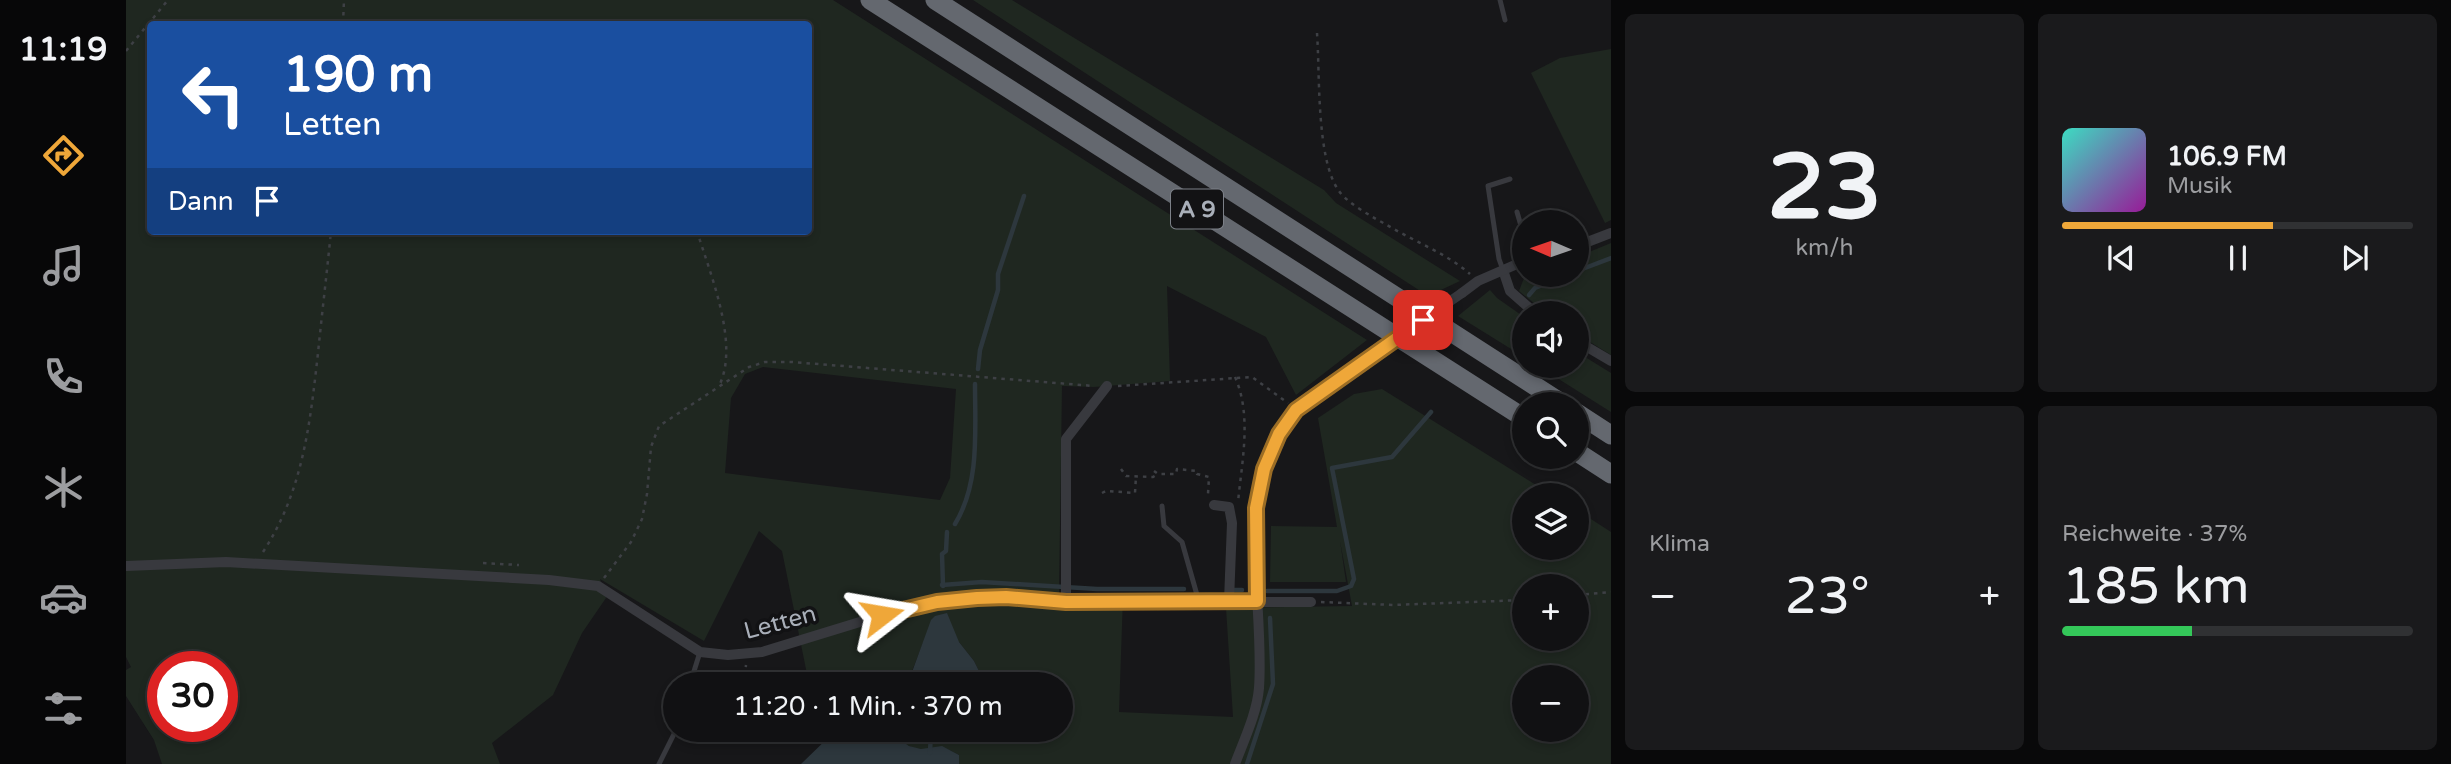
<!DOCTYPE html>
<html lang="de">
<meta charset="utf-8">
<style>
:root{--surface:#111113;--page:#1a1a1c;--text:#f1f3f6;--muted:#9c9da0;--line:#303133;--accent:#efa739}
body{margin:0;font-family:"Varela Round",sans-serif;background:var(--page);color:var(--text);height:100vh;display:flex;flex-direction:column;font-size:26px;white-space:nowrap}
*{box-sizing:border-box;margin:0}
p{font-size:23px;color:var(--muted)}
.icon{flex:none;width:38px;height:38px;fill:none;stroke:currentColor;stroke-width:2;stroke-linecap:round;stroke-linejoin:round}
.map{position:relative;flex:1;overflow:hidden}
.details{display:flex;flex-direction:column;gap:14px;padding:14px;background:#09090a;width:840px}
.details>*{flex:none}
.guide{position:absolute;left:21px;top:21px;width:665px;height:214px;border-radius:7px;box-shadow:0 4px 10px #0003,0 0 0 2px var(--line);background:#1a4fa0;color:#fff;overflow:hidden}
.needle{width:46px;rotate:272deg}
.controls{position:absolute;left:1386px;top:210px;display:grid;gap:14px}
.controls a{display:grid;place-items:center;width:77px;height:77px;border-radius:50%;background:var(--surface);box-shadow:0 4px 10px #0003,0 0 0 2px var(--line);font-size:35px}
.speed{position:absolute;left:21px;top:651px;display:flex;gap:14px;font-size:35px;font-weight:700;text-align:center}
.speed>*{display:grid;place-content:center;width:91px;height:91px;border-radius:50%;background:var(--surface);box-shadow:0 4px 10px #0003,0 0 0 2px var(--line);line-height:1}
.speed .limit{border:10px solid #d22;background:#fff;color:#111}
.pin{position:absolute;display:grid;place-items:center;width:60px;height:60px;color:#fff;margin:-30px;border-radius:14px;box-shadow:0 4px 10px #0006}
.me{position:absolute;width:77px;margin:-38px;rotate:76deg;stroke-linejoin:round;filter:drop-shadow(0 0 5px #0008)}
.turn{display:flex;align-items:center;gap:24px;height:147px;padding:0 21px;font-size:32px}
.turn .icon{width:91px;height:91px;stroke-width:2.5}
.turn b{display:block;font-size:49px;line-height:60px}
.then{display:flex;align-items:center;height:66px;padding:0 21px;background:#0003;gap:14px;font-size:26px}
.big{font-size:52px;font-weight:600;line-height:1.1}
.details .card{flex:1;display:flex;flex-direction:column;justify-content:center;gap:10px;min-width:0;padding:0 24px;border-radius:10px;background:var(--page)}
.details .dial{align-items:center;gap:0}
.dial b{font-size:91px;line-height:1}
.song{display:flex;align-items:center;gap:21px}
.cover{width:84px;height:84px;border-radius:10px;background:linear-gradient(135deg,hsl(170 70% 55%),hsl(300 70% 35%))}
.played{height:7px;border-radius:4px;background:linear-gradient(90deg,var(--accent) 60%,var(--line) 60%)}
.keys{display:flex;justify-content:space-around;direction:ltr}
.heat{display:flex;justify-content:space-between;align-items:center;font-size:38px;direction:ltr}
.charge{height:10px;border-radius:5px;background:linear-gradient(90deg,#34c759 37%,var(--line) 0)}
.details .tiles{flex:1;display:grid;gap:14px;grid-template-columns:repeat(2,1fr)}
.trip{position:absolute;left:537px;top:672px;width:410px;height:70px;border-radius:35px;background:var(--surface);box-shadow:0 4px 10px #0003,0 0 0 2px var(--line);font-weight:600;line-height:70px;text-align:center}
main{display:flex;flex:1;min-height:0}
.dock{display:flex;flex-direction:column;width:126px;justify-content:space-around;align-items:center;background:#070708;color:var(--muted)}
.dock .icon{width:49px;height:49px}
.dock .current{color:var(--accent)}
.dock b{font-size:32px;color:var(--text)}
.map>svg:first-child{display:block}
.green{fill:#1f2720;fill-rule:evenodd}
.water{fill:#2d373d}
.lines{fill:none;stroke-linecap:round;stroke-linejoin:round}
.stream{stroke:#2d373d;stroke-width:4.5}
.path{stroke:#3e4045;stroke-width:2.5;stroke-dasharray:3.5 5;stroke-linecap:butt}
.service{stroke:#38393e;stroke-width:5}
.minor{stroke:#38393e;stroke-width:10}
.motorway{stroke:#64686f;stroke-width:19}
.minor-bridge{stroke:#38393e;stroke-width:10}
.route-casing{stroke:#9b6d25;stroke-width:18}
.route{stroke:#efa739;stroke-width:12}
.labels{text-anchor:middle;stroke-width:7;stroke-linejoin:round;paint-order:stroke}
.shield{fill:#121214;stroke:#7c8088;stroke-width:2}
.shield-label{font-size:23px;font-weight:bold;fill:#a9afb9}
.street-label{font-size:24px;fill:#a9afb9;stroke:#121214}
</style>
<main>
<nav class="dock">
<b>11:19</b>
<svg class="icon current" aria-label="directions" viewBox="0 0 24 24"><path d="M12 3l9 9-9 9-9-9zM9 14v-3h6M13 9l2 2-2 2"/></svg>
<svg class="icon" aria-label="music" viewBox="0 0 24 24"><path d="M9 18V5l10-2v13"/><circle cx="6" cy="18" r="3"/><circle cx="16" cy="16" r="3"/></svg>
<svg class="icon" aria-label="phone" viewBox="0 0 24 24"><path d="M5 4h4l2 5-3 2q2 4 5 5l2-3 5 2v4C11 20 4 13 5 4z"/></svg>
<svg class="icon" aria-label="climate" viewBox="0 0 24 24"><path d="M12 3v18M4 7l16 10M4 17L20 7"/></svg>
<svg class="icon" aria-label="car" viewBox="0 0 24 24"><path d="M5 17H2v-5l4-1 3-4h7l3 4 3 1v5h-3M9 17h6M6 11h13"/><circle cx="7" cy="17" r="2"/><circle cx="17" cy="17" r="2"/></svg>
<svg class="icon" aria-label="filters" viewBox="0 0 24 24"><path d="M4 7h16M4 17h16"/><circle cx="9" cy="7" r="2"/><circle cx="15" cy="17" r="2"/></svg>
</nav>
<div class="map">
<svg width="1485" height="764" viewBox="0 0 1485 764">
<rect width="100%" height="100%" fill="#171719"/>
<g class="green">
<path d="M0,0H707L1241,340L1170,395L1140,337L1041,286L1044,381L968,387L936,386L933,595L997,597L993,712L1107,717L1100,608L1226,606L1214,541L1220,582H1144L1145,526L1211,527L1192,418L1228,394L1256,389L1426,495H1398V548H1451V510L1485,532V764H833V755C809,742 817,750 795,749C782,749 770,737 760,730H934V684H852L857,679L848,661L833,642L797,643L786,671L793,680L801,684H683L656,551L633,531L578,641L474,579L480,598L456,633L427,695L366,743L374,764H36L28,740L0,696V670L5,667L0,657ZM24,24H682V231H24ZM637,367L830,389L824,478L814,500L599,473L605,398L619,374ZM1398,586H1451V639H1398ZM37,667H96V726H37ZM1398,677H1451V730H1398Z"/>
<path d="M847,0H886L1198,190L1210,203L1334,281L1302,296Z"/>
<path d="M1485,49V220L1479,223L1405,73L1434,58Z"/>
<path d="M1485,243V355L1451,334V313H1420L1393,291L1398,278L1406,275H1451V257Z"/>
<path d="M1364,290L1371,298L1398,317V357L1332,316Z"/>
<path d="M1451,352L1485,373V412L1412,366H1451Z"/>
</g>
<g class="water">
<path d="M821,613L833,642L848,661L857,679L852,684C829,684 802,691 786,672L805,620L809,616Z"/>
<path d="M726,730H760L783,746L795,749L816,746L833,755V764H675L707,733Z"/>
</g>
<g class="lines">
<g class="stream">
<path d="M1451,271L1485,258"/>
<path d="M1403,295L1409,288L1442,275"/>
<path d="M852,369L854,350L872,290V274L898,196"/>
<path d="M829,524C854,483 849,431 849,384"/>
<path d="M816,585L856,582L971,589H1058"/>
<path d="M817,586L816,554L820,551L821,532"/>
<path d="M1108,590H1116"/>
<path d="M1141,591H1211L1225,586L1228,579L1206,468L1266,457L1305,412"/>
<path d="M804,753L805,730"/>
<path d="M1121,764L1147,684L1144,618"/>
</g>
<g class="path">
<path d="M217,24L218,0"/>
<path d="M1191,33C1194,73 1190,160 1213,191C1221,203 1248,218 1261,225C1289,242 1320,253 1344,274"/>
<path d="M0,51L42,0"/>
<path d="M571,231C584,274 614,344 593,386"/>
<path d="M1109,377C1126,415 1116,461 1112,502"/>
<path d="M992,386L1126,377L1162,403"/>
<path d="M995,469L1000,476L1027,477L1032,474"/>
<path d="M1028,471L1032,474H1050L1051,469L1071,471V474L1083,477L1082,494"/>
<path d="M976,493L980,491L1009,493L1010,476"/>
<path d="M137,552C177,491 184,424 192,353C196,313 201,272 205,231"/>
<path d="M357,563L393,565"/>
<path d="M478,578L505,542L516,519L521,494L525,447L533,426L623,367L639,362H666L968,386"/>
<path d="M1451,595L1485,592"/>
<path d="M1195,602L1267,605L1398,600"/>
<path d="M618,684L620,665"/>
</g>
<g class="service">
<path d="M1374,0L1379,20"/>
<path d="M1391,212L1398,236"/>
<path d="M1377,270L1373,259L1362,186L1384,179"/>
<path d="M1036,506L1038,526L1056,542L1073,602"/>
<path d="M564,684L574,652"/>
<path d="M533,764L550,730"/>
</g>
<g class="minor">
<path d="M1451,246L1485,233"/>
<path d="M1377,270L1384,291L1409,313"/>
<path d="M1336,293L1352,281L1398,261"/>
<path d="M1451,341L1485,361"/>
<path d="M1088,505L1103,507L1106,523L1103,601"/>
<path d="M0,566L100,562L423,580L472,586L574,652L602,655L636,652L773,610L811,602L851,598L880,597L940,602H1185"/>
<path d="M940,602V439L981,386"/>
<path d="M1109,764C1118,740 1131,713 1133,688C1139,604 1108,495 1160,421C1178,397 1215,377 1240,359"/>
</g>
<g class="motorway">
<path d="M744,0L1398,418"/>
<path d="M809,0L1437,404"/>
<path d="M1451,413L1485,435"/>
<path d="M1451,452L1485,474"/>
</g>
<path class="minor-bridge" d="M1240,359L1336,293"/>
</g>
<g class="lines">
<defs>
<path id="route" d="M756,615L811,602L851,598L880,597L940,602L1131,601L1130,508L1138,469L1153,434L1170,410L1297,320"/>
</defs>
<use href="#route" class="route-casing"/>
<use href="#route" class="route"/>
</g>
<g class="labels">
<rect class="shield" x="1045" y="189.5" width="52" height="39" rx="5"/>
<g class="shield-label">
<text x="1071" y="217">A 9</text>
</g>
<g class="street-label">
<text transform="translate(654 622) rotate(-15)" y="8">Letten</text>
</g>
</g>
</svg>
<div class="controls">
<a><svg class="needle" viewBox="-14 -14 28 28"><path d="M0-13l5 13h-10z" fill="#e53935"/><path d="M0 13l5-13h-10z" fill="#9c9da0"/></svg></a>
<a><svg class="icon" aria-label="sound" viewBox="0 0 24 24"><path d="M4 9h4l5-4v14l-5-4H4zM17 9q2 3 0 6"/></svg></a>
<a><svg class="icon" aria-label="search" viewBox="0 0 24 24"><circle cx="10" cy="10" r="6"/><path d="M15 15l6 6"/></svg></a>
<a><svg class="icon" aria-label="layers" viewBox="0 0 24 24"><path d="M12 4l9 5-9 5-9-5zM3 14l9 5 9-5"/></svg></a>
<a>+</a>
<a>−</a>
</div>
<div class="speed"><div class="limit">30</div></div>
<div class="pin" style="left:1297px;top:320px;background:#d93025"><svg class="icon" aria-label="arrive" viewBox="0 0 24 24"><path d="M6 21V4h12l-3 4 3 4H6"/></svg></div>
<svg class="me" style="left:756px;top:615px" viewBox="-20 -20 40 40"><path d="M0-17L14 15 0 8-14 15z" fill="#efa739" stroke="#fff" stroke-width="4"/></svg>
<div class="trip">11:20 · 1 Min. · 370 m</div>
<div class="guide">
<div class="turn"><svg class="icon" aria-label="left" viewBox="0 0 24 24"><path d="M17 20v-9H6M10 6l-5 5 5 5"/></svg><div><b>190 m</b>Letten</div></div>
<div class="then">Dann<svg class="icon" aria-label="arrive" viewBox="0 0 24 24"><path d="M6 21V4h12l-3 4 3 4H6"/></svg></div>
</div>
</div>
<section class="details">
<div class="tiles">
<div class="card dial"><b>23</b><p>km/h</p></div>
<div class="card">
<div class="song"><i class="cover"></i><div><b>106.9 FM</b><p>Musik</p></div></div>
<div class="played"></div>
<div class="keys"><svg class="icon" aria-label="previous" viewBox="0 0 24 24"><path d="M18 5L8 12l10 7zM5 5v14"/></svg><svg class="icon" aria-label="pause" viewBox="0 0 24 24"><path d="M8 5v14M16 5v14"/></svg><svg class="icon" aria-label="next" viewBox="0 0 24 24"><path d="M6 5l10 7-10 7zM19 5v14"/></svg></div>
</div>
<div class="card"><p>Klima</p>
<div class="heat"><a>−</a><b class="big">23°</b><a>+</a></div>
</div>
<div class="card"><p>Reichweite · 37%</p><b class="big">185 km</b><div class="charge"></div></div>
</div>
</section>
</main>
